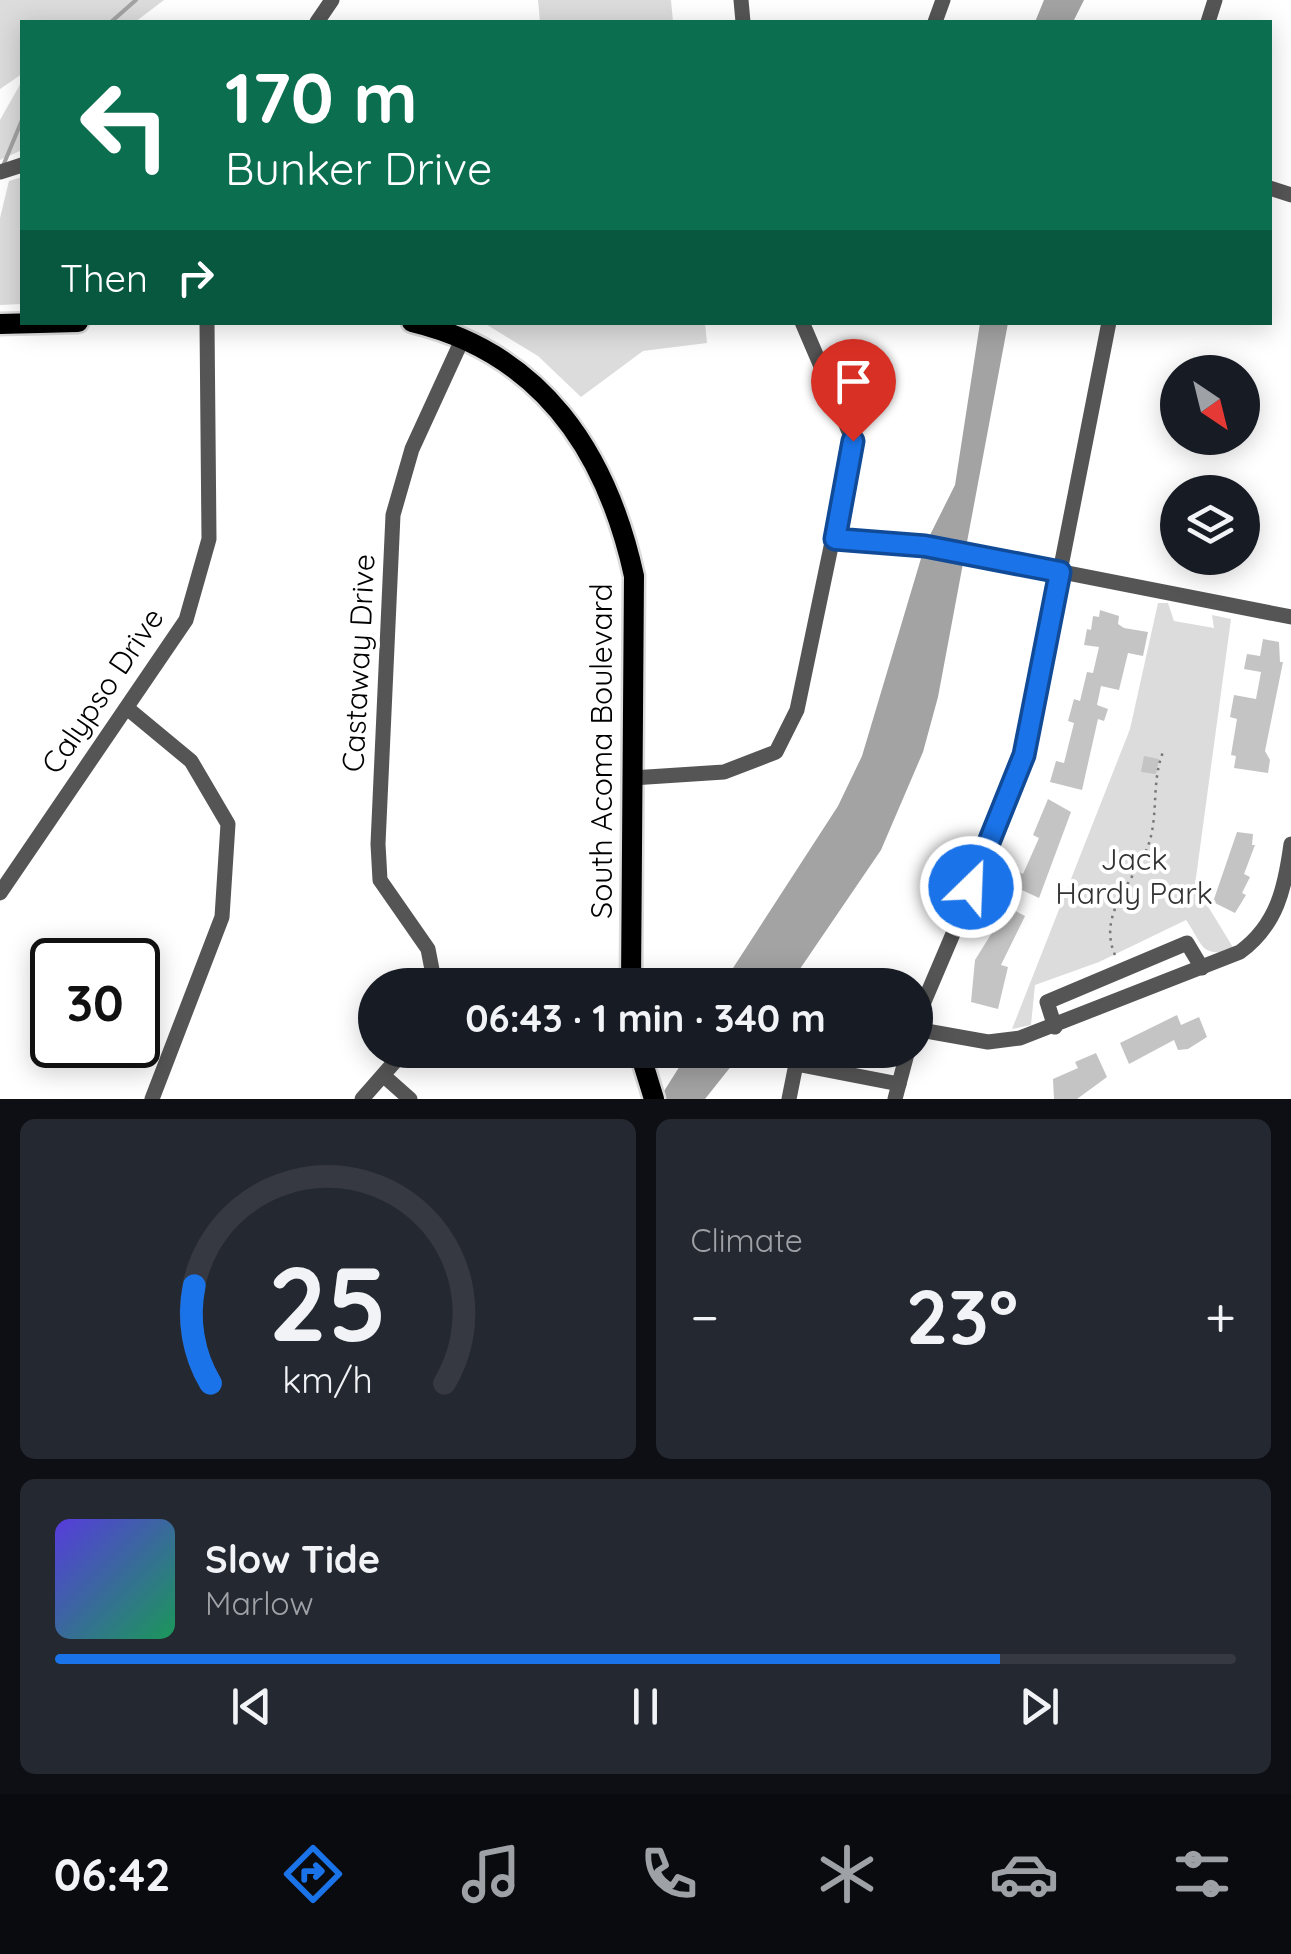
<!DOCTYPE html>
<meta charset="utf-8">
<style>
:root{--surface:#171b24;--page:#242831;--text:#f1f3f6;--muted:#9ea1a6;--line:#363941;--accent:#1a73e8}
body{margin:0;font-family:Quicksand,sans-serif;background:var(--page);color:var(--text);height:100vh;display:flex;flex-direction:column;font-size:38px;white-space:nowrap}
*{box-sizing:border-box;margin:0}
p{font-size:32px;color:var(--muted)}
.icon{flex:none;width:55px;height:55px;fill:none;stroke:currentColor;stroke-width:2;stroke-linecap:round;stroke-linejoin:round}
.map{position:relative;height:1099px;overflow:hidden}
.details{display:flex;flex-direction:column;gap:20px;padding:20px;background:#0d0f14;flex:1}
.details>*{flex:none}
.hud{position:absolute;left:20px;top:20px;width:1252px;height:305px;border-radius:0px;box-shadow:0 5px 25px #0003;background:#0b6e4f;color:#fff;overflow:hidden}
.needle{width:65px;rotate:145deg}
.buttons{position:absolute;left:1160px;top:355px;display:grid;gap:20px}
.buttons a{display:grid;place-items:center;width:100px;height:100px;border-radius:50%;background:var(--surface);box-shadow:0 5px 25px #0003;font-size:50px}
.speed{position:absolute;left:30px;top:938px;display:flex;gap:20px;font-size:50px;font-weight:700;text-align:center}
.speed>*{display:grid;place-content:center;width:130px;height:130px;border-radius:50%;background:var(--surface);box-shadow:0 5px 25px #0003;line-height:1}
.speed .limit{border:5px solid #111;border-radius:15px;background:#fff;color:#111}
.pin{position:absolute;display:grid;place-items:center;width:85px;height:85px;color:#fff;margin:-102px -42px;border-radius:50% 50% 50% 0;rotate:-45deg;box-shadow:0 0 10px #0007}
.pin .icon{rotate:45deg}
.me{position:absolute;width:110px;margin:-55px;rotate:24deg;stroke-linejoin:round;filter:drop-shadow(0 0 8px #0008)}
.turn{display:flex;align-items:center;gap:35px;height:210px;padding:0 40px;font-size:45px}
.turn .icon{width:130px;height:130px;stroke-width:2.5}
.turn b{display:block;font-size:70px;line-height:85px}
.then{display:flex;align-items:center;height:95px;padding:0 40px;background:#0003;gap:20px;font-size:38px}
.big{font-size:75px;font-weight:700;line-height:1.1}
.details .tile{flex:1;display:flex;flex-direction:column;justify-content:center;gap:15px;min-width:0;padding:0 35px;border-radius:15px;background:var(--page)}
.details .dial{align-items:center;gap:0}
.dial svg{height:260px;overflow:visible;fill:none;stroke:var(--line);stroke-width:7;stroke-linecap:round;text-anchor:middle}
.dial text{fill:var(--text);stroke:none}
.song{display:flex;align-items:center;gap:30px}
.cover{width:120px;height:120px;border-radius:15px;background:linear-gradient(135deg,hsl(250 70% 55%),hsl(150 70% 35%))}
.played{height:10px;border-radius:5px;background:linear-gradient(90deg,var(--accent) 80%,var(--line) 80%)}
.keys{display:flex;justify-content:space-around;direction:ltr}
.heat{display:flex;justify-content:space-between;align-items:center;font-size:55px;direction:ltr}
.details .tiles{flex:1;display:grid;gap:20px;grid-template-columns:1fr 1fr}
.tile:last-child{grid-column:span 2}
.trip{position:absolute;left:358px;top:968px;width:575px;height:100px;border-radius:50px;background:var(--surface);box-shadow:0 5px 25px #0003;font-weight:700;line-height:100px;text-align:center}
.tab-bar{display:flex;height:160px;justify-content:space-around;align-items:center;background:#090b0e;color:var(--muted)}
.tab-bar .icon{width:70px;height:70px}
.tab-bar .active{color:var(--accent)}
.tab-bar b{font-size:45px;color:var(--text)}
.map>svg:first-child{display:block}
.green{fill:#dcdcdc}
.water{fill:#a3a3a3}
.lines{fill:none;stroke-linecap:round;stroke-linejoin:round}
.stream{stroke:#a3a3a3;stroke-width:4}
.building{fill:#c4c4c4}
.major-casing{stroke:#dbdbdb;stroke-width:25}
.path{stroke:#777;stroke-width:2.5;stroke-dasharray:2.5 5;stroke-linecap:butt}
.minor{stroke:#555;stroke-width:15}
.major{stroke:#000;stroke-width:20}
.route-casing{stroke:#114b97;stroke-width:25}
.route{stroke:#1a73e8;stroke-width:18}
.labels{text-anchor:middle;stroke-width:8;stroke-linejoin:round;paint-order:stroke}
.street-label{font-size:30px;fill:#000;stroke:#fff}
.park-label{font-size:30px;fill:#333;stroke:#fff}
</style>
<div class="map">
<svg width="1291" height="1099" viewBox="0 0 1291 1099">
<rect width="100%" height="100%" fill="#fff"/>
<g class="green">
<path d="M0,0H164L135,22H22V74L0,89Z"/>
<path d="M538,0H671L673,22H540Z"/>
<path d="M22,81V150L0,160V120Z"/>
<path d="M22,177V304L0,305V218L9,181Z"/>
<path d="M484,323H705L707,343L643,351L581,397L538,356Z"/>
<path d="M1158,603H1168L1174,621L1214,628L1212,615L1231,619L1195,885L1234,949C1200,959 1203,944 1186,920L1099,962L1035,985L1031,1025L1012,1029L1130,729Z"/>
</g>
<g class="water">
<path d="M1044,0H1084L1073,22H1035Z"/>
<path d="M980,323H1008L938,697L923,752L881,850L789,985H722L838,806L862,756L925,545L955,485Z"/>
<path d="M690,1050H744L705,1099H659Z"/>
</g>
<g class="lines">
<g class="stream">
<path d="M111,22L136,0"/>
<path d="M3,166L22,120"/>
</g>
</g>
<g class="building">
<path d="M1100,610L1119,616L1118,624L1124,628L1148,632L1143,656L1128,653L1119,690L1101,686L1097,705L1108,709L1104,721L1098,719L1082,790L1050,782L1056,761L1064,763L1074,723L1068,721L1074,699L1080,701L1087,672L1093,673L1099,647L1084,645L1087,629L1091,630L1093,616L1099,617Z"/>
<path d="M1263,639L1279,642L1280,662H1283L1265,751L1270,760L1268,773L1234,768L1236,756L1231,755L1237,719L1230,717L1234,695L1256,699L1261,672L1244,669L1247,654L1260,656Z"/>
<path d="M1144,756L1159,759L1156,774L1141,772Z"/>
<path d="M1048,799L1071,812L1039,898L1011,885L1017,871L1023,874L1039,838L1033,835Z"/>
<path d="M1237,832L1253,834L1252,845H1255L1244,874L1250,877L1242,893L1246,895L1235,913L1213,902Z"/>
<path d="M1008,907L1025,916L1001,965L1008,967L998,1009L971,1002L975,960Z"/>
<path d="M1177,1015L1181,1025L1199,1017L1207,1037L1188,1049L1178,1050L1174,1040L1129,1064L1120,1043Z"/>
<path d="M836,1050H874L871,1067L834,1060Z"/>
<path d="M1096,1053L1107,1077L1077,1099H1054L1053,1079L1078,1068L1075,1062Z"/>
</g>
<g class="lines">
<defs>
<g id="major">
<path d="M412,322C542,353 607,453 634,576L631,985"/>
<path d="M0,324L78,322"/>
<path d="M639,1050L654,1099"/>
</g>
</defs>
<use href="#major" class="major-casing"/>
<path class="path" d="M1115,955C1097,914 1134,882 1148,846C1159,816 1151,782 1163,752"/>
<g class="minor">
<path d="M741,0L743,22"/>
<path d="M317,22L332,0"/>
<path d="M935,22L943,0"/>
<path d="M1208,22L1215,0"/>
<path d="M0,172L22,165"/>
<path d="M1270,188L1291,195"/>
<path d="M835,539L925,545L1291,617"/>
<path d="M127,708L191,761L228,824L222,917L152,1099"/>
<path d="M632,778L724,772L776,752L797,710L853,441L802,322"/>
<path d="M0,893L186,620L209,539L207,322"/>
<path d="M435,985L428,949L380,880L378,844L393,515L412,449L462,340"/>
<path d="M915,1023L1004,814L1024,755L1109,322"/>
<path d="M1055,1027L1047,1002L1187,943L1202,968"/>
<path d="M915,1029L988,1042L1020,1038L1240,952C1277,925 1285,888 1291,844"/>
<path d="M384,1076L410,1099"/>
<path d="M362,1099L405,1050"/>
<path d="M789,1099L796,1064L899,1084"/>
<path d="M895,1099L908,1050"/>
</g>
<use href="#major" class="major"/>
</g>
<g class="lines">
<defs>
<path id="route" d="M853,441L835,539L925,546L1060,572L1024,755L971,887"/>
</defs>
<use href="#route" class="route-casing"/>
<use href="#route" class="route"/>
</g>
<g class="labels">
<g class="street-label">
<text transform="translate(359 663) rotate(-87)" y="10">Castaway Drive</text>
<text transform="translate(103 691) rotate(-56)" y="10">Calypso Drive</text>
<text transform="translate(602 751) rotate(-90)" y="10">South Acoma Boulevard</text>
</g>
<g class="park-label">
<text x="1134" y="870">Jack<tspan x="1134" dy="34">Hardy Park</tspan></text>
</g>
</g>
</svg>
<div class="buttons">
<a><svg class="needle" viewBox="-14 -14 28 28"><path d="M0-13l5 13h-10z" fill="#e53935"/><path d="M0 13l5-13h-10z" fill="#9ea1a6"/></svg></a>
<a><svg class="icon" aria-label="layers" viewBox="0 0 24 24"><path d="M12 4l9 5-9 5-9-5zM3 14l9 5 9-5"/></svg></a>
</div>
<div class="speed"><div class="limit">30</div></div>
<div class="pin" style="left:853px;top:441px;background:#d93025"><svg class="icon" aria-label="arrive" viewBox="0 0 24 24"><path d="M6 21V4h12l-3 4 3 4H6"/></svg></div>
<svg class="me" style="left:971px;top:887px" viewBox="-20 -20 40 40"><circle r="17" fill="#1a73e8" stroke="#fff" stroke-width="3"/><path d="M0-11L8 9 0 5-8 9z" fill="#fff"/></svg>
<div class="trip">06:43 · 1 min · 340 m</div>
<div class="hud">
<div class="turn"><svg class="icon" aria-label="left" viewBox="0 0 24 24"><path d="M17 20v-9H6M10 6l-5 5 5 5"/></svg><div><b>170 m</b>Bunker Drive</div></div>
<div class="then">Then<svg class="icon" aria-label="right" viewBox="0 0 24 24"><path d="M7 20v-9h11M14 6l5 5-5 5"/></svg></div>
</div>
</div>
<section class="details">
<div class="tiles">
<div class="tile dial"><svg viewBox="0 0 100 80">
<path d="M14 69A42 42 0 1 1 86 69"/>
<path d="M14 69A42 42 0 0 1 9 39" stroke="#1a73e8"/>
<text x="50" y="56" font-size="32" font-weight="700">25</text>
<text x="50" y="72" font-size="11">km/h</text>
</svg></div>
<div class="tile"><p>Climate</p>
<div class="heat"><a>−</a><b class="big">23°</b><a>+</a></div>
</div>
<div class="tile">
<div class="song"><i class="cover"></i><div><b>Slow Tide</b><p>Marlow</p></div></div>
<div class="played"></div>
<div class="keys"><svg class="icon" aria-label="previous" viewBox="0 0 24 24"><path d="M18 5L8 12l10 7zM5 5v14"/></svg><svg class="icon" aria-label="pause" viewBox="0 0 24 24"><path d="M8 5v14M16 5v14"/></svg><svg class="icon" aria-label="next" viewBox="0 0 24 24"><path d="M6 5l10 7-10 7zM19 5v14"/></svg></div>
</div>
</div>
</section>
<nav class="tab-bar">
<b>06:42</b>
<svg class="icon active" aria-label="directions" viewBox="0 0 24 24"><path d="M12 3l9 9-9 9-9-9zM9 14v-3h6M13 9l2 2-2 2"/></svg>
<svg class="icon" aria-label="music" viewBox="0 0 24 24"><path d="M9 18V5l10-2v13"/><circle cx="6" cy="18" r="3"/><circle cx="16" cy="16" r="3"/></svg>
<svg class="icon" aria-label="phone" viewBox="0 0 24 24"><path d="M5 4h4l2 5-3 2q2 4 5 5l2-3 5 2v4C11 20 4 13 5 4z"/></svg>
<svg class="icon" aria-label="climate" viewBox="0 0 24 24"><path d="M12 3v18M4 7l16 10M4 17L20 7"/></svg>
<svg class="icon" aria-label="car" viewBox="0 0 24 24"><path d="M5 17H2v-5l4-1 3-4h7l3 4 3 1v5h-3M9 17h6M6 11h13"/><circle cx="7" cy="17" r="2"/><circle cx="17" cy="17" r="2"/></svg>
<svg class="icon" aria-label="filters" viewBox="0 0 24 24"><path d="M4 7h16M4 17h16"/><circle cx="9" cy="7" r="2"/><circle cx="15" cy="17" r="2"/></svg>
</nav>
